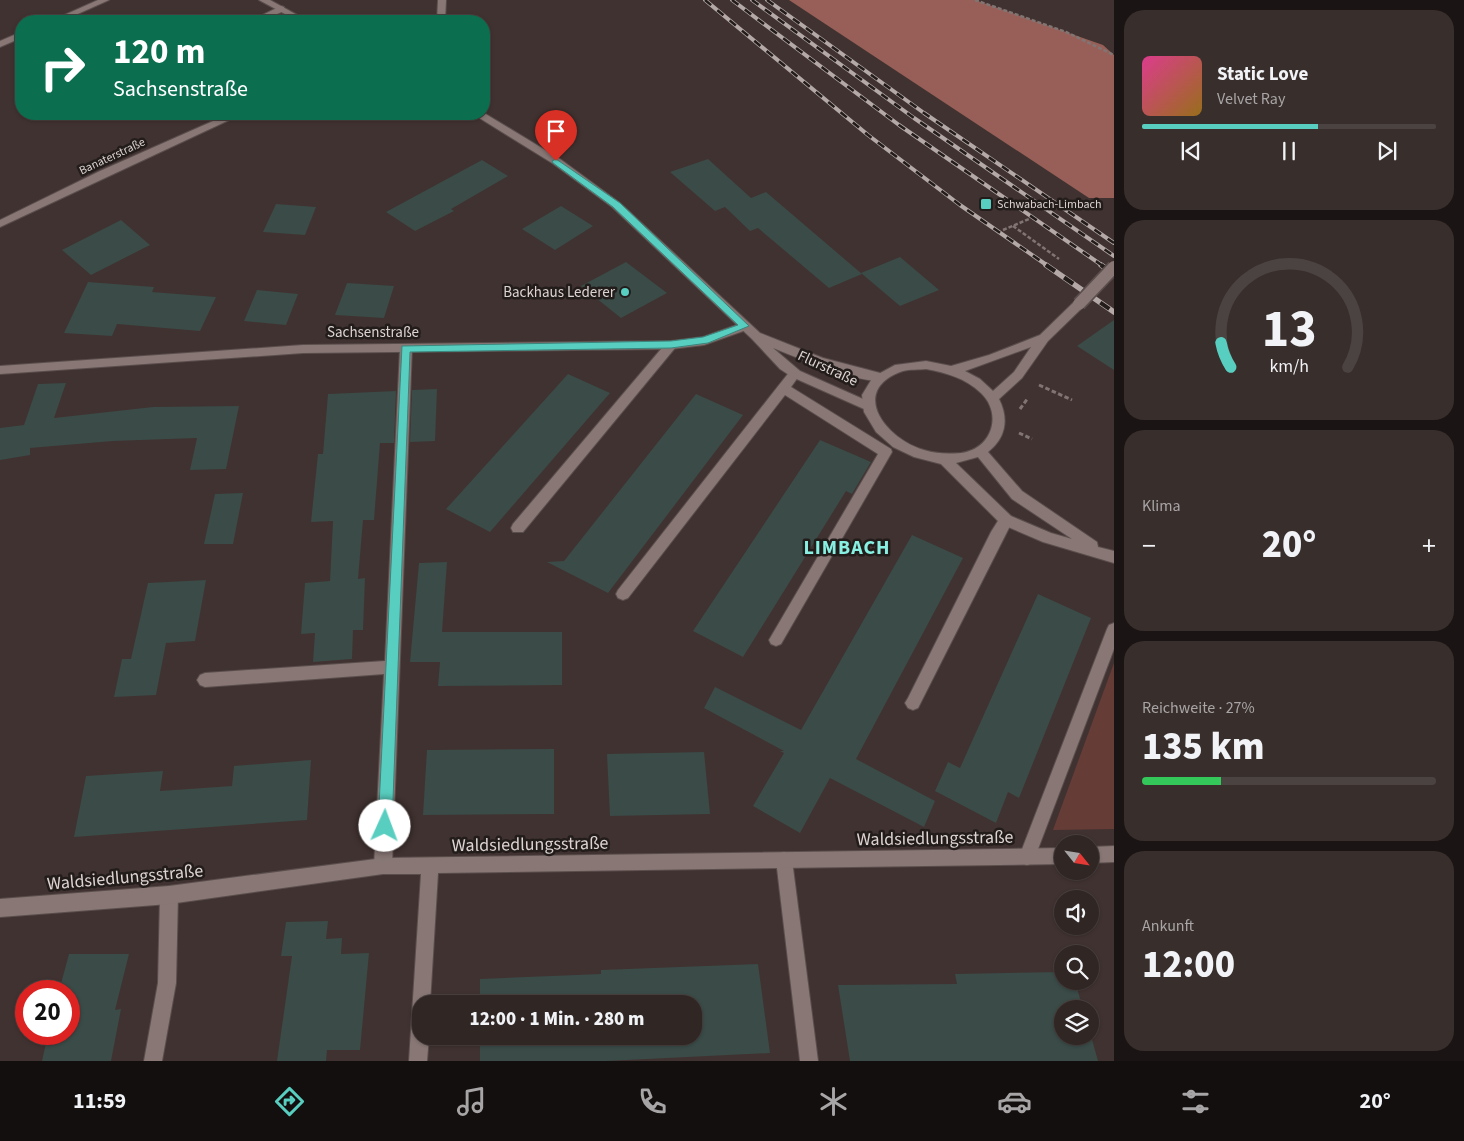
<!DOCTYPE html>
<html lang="de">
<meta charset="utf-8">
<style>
:root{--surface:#302624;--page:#382e2c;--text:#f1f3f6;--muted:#a8a5a6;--line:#4b4341;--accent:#58cec0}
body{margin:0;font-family:"Source Sans 3",sans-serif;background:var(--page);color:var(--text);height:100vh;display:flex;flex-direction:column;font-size:19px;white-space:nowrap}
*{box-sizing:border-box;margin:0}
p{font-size:16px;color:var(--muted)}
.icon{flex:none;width:28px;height:28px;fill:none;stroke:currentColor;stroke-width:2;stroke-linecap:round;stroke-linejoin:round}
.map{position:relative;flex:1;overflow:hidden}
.sheet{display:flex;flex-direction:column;gap:10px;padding:10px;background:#1a1514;width:350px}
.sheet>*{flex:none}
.top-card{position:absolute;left:15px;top:15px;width:475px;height:105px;border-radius:20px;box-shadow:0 1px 4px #0004,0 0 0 1px var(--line);background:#0b6e4f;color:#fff;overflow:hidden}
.needle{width:32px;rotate:120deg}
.tools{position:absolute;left:1054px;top:835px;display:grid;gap:10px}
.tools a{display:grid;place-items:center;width:45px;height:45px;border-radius:50%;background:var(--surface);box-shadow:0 1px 4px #0004,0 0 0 1px var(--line);font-size:25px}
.speed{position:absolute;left:15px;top:980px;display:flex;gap:10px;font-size:25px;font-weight:700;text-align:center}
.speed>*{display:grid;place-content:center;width:65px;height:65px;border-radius:50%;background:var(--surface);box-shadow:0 1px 4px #0004,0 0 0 1px var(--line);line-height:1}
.speed .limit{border:8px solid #d22;background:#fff;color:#111}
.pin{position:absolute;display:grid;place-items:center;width:42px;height:42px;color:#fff;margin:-51px -21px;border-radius:50% 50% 50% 0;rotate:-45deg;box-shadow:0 0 5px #0007}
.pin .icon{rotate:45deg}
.me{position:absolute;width:55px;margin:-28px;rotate:2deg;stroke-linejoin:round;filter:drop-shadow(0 0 4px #0008)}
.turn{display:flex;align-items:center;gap:18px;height:105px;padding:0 15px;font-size:22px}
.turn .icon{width:65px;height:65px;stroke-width:2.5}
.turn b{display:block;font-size:35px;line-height:42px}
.big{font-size:38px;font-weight:800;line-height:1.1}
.sheet .card{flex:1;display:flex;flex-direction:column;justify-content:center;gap:8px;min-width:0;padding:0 18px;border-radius:20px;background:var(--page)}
.sheet .dial{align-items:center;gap:0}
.dial svg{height:130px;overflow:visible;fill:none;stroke:var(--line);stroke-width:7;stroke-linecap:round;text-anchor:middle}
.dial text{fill:var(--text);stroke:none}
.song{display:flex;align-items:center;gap:15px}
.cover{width:60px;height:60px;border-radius:8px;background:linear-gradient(135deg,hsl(330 70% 55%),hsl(40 70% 35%))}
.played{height:5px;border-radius:2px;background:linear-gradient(90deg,var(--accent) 60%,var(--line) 60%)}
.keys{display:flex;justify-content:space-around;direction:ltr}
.heat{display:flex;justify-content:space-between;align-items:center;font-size:28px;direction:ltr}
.charge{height:8px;border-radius:4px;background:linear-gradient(90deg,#34c759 27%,var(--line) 0)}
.trip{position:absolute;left:412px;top:995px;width:290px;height:50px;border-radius:20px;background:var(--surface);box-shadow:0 1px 4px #0004,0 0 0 1px var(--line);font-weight:800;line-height:50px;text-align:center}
.tabs{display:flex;height:80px;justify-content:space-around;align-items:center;background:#130f0e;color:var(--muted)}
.tabs .icon{width:35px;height:35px}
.tabs .on{color:var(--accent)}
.tabs b{font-size:22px;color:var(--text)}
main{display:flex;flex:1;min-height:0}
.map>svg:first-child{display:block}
.green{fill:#663c37}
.forest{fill:#975f57}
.building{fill:#3a4b48}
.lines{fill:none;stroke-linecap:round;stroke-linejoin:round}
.service-casing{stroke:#5a4e4c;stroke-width:2}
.minor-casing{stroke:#5a4e4c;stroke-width:2}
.tertiary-casing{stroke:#5a4e4c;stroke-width:2}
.secondary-casing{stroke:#5a4e4c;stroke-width:2}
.path-far1{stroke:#817573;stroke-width:2.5;stroke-dasharray:4 2;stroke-linecap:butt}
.path{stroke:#817573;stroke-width:3;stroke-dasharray:4.5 2.5;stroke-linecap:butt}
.service{fill:#887775;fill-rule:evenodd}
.minor{fill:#887775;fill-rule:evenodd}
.tertiary{fill:#887775;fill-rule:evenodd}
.secondary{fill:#887775;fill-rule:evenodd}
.rail-far1-casing{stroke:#b4a9a7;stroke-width:4}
.rail-casing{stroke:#b4a9a7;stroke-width:5.5}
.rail-far1{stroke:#221c1b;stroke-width:2.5;stroke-dasharray:8;stroke-linecap:butt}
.rail{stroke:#221c1b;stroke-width:4;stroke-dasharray:11;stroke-linecap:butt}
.secondary-bridge-casing{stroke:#5a4e4c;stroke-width:15;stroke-linecap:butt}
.secondary-bridge{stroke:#887775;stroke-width:12}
.route{fill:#58cec0;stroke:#39867d}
.poi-dot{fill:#58cec0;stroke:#221c1b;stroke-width:2}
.labels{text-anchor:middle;stroke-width:5;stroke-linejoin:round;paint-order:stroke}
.far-street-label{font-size:12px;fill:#ddd4d2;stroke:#221c1b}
.far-poi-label{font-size:12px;fill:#ddd4d2;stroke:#221c1b;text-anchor:start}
.poi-label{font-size:15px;fill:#ddd4d2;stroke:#221c1b;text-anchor:end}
.street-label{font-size:15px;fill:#ddd4d2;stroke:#221c1b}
.near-street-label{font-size:18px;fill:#ddd4d2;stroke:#221c1b}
.district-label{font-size:20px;font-weight:bold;letter-spacing:1px;fill:#87f0e2;stroke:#221c1b}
</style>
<main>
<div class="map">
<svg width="1114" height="1061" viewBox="0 0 1114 1061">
<rect width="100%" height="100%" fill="#403230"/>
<path class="green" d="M1114,663V829L1053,830Z"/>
<path class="forest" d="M789,0H975L1103,45L1114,55V198H1089Z"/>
<g class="building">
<path d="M708,159L751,198L766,192L862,274L829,288L758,228L750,231L725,207L715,211L670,172Z"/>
<path d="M482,160L508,176L451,209L454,211L415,231L386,212Z"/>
<path d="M276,204L316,207L305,235L263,232Z"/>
<path d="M561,206L593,226L555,250L522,229Z"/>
<path d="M121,220L150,245L91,275L62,250Z"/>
<path d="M900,257L939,290L900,306L861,273Z"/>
<path d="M626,262L667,293L621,318L581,286Z"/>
<path d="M88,282L154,287L152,292L216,297L200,331L117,324L112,336L64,333Z"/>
<path d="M347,283L394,286L384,318L335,315Z"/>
<path d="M257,290L298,294L286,325L244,321Z"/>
<path d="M1114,320V370L1077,346Z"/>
<path d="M568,374L610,393L490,532L446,509Z"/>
<path d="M66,383L54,418L153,407L239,406L226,469L190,470L197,438L113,441L30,448V455L0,460V428L24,425L38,384Z"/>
<path d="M437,389L435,441L410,442L412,390Z"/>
<path d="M396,391L394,443H380L374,520H363L358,579L365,578L363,630H353L352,659L313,662L315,633L301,634L305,583L330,581L333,521L311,522L318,454H323L328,394Z"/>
<path d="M696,394L743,415L608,593L547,562L564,561Z"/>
<path d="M820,440L871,462L852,494L846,491L743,657L693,631Z"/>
<path d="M243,493L233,544H204L215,494Z"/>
<path d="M912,535L963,558L856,759L935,801L924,827L830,778L800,833L753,806L784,753L780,751H784L704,708L715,687L801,730Z"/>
<path d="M447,562L442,632H562V685L438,686L440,662H410L419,563Z"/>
<path d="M206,580L195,641L166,643L156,695L114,697L122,659H131L148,583Z"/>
<path d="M1038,594L1091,618L1019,798L1008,792L996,823L935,791L948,762L960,768Z"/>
<path d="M554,749V814L423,815L427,750Z"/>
<path d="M704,752L710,814L610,816L607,754Z"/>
<path d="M311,760L307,820L74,837L86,776L163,771L160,791L232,786L234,766Z"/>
<path d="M328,921L326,939L342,938L341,954L369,953L360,1050H327L326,1061H277L292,956H281L286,922Z"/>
<path d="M69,954H129L115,1010L121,1009L111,1061H42L48,1034H69V991H59Z"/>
<path d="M758,964L770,1053L606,1061H480V1036H694V1004H480V979L601,974V970Z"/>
<path d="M1062,972V981H1075L1083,1009H1062V1036H1090V1032L1098,1061H850L838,985L957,984L955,974Z"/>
</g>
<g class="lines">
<defs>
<g id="service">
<path d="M281,6L284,7V11L261,21H250Z"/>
<path d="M671,341L677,345L675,348L523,532H513L511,528L513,524L667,342Z"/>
<path d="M406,344L412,348L392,866L389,872L383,874L377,872L374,866L384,674L205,687L200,685L197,680L200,675L205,673L385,661L400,348Z"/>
<path d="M795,369L801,373L791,387L891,449L892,452L781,644L776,646L771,644L769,640L878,454L785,395L628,598L623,600L618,598L616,594L618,590L779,385L791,370Z"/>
<path d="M1006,515L1011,516L1013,520L918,708L913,710L908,708L905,703L908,698L991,532L1001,516Z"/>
<path d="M1114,623V649L1035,857L1033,863L1027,865L1021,863L1019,857L1107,629L1109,625Z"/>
<path d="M784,852L790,854L792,860L818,1061H800L776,860L778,854Z"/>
<path d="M169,886L175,889L178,895L176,983L162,1061H144L158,983L160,895L163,889Z"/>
</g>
<g id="minor">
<path d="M98,0H109L62,21H51Z"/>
<path d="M438,0H446L445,21H437Z"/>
<path d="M21,32V38L0,47V41Z"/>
<path d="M229,114H242L0,227V220L100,171Z"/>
<path d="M745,322L749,323L751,326L749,329L704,345L671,349L303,353L0,374V366L303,345L671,341L703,337Z"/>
<path d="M1114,846V862L1090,863V847Z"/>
<path d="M1062,848V864L438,873L430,1004H421V1036H429L427,1061H409L421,874H383L169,904L0,917V899L169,886L383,858Z"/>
</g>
<g id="tertiary">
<path d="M259,0H270L308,21H298Z"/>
<path d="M484,113L560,159L620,203L760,333L823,358L884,374L886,377L884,380C865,386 793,356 773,348L800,371L872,403L874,406L872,409H864L792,377L780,369L752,339L612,207L552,163L473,114Z"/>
</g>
<path id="secondary" d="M1079,300L1085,304L1083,307L1048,341L1022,378L999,399C1009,419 1006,438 988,452L1022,491L1097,542L1098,547L1114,551V563L1043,542L1001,524L941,464L914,457L893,447L876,432L864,412L862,395L873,377L895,365L926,361L951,366L989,355L1040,335L1075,301ZM1031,347L1014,372L993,391L980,379L965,371ZM926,369C947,373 965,378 981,393C1003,414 992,449 961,453C948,454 937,454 924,450C885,439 848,390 903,371C910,369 919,370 926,369ZM978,457L1012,499L1072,539L1051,533L1011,516L956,463Z"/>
</defs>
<use href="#service" class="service-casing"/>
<use href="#minor" class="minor-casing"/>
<use href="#tertiary" class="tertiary-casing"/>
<use href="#secondary" class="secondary-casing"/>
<g class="path-far1">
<path d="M975,0L1066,32L1114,55"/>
<path d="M1013,226L1059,259"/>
<path d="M1003,230L1029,219"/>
</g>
<g class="path">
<path d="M1039,385L1072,400"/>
<path d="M1020,409L1028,398"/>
<path d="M1019,433L1032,439"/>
</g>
<use href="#service" class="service"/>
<use href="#minor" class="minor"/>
<use href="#tertiary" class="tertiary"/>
<use href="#secondary" class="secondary"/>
<defs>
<g id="rail-far1">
<path d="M705,0L868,135L960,205L1048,266"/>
<path d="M732,0L899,125L1103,266"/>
<path d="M752,0L914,118L1114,256"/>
<path d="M767,0L924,113L1114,243"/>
</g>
<g id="rail">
<path d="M1046,265L1114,312"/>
<path d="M1101,265L1114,274"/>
</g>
</defs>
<use href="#rail-far1" class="rail-far1-casing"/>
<use href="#rail" class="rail-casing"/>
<use href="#rail-far1" class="rail-far1"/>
<use href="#rail" class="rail"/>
<defs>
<path id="secondary-bridge" d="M1079,304L1114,267"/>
</defs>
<use href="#secondary-bridge" class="secondary-bridge-casing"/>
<use href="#secondary-bridge" class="secondary-bridge"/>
</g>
<path class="route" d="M556,159L620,203L749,326L708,343L671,348L410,352L392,826L390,831L385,833L380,831L378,826L402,346L671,341L703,337L738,325L613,207L553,163L552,161Z"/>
<g class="poi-dot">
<rect x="980" y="198" width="12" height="12" rx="2.5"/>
<circle cx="625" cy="292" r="5"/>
</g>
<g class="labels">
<g class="far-street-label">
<text transform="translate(112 156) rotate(-25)" y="4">Banaterstraße</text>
</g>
<g class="far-poi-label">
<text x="997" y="208">Schwabach-Limbach</text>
</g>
<g class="poi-label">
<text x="615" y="297">Backhaus Lederer</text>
</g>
<g class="street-label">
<text x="373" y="337">Sachsenstraße</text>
<text transform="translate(828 368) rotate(25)" y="5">Flurstraße</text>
</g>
<g class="near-street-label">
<text transform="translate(935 838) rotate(-1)" y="6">Waldsiedlungsstraße</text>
<text transform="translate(530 844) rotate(-1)" y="6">Waldsiedlungsstraße</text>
<text transform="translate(125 877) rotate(-5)" y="6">Waldsiedlungsstraße</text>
</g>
<g class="district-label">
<text x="847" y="554">LIMBACH</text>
</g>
</g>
</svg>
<div class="tools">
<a><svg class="needle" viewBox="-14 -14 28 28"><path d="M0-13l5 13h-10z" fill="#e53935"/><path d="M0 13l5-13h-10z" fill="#a8a5a6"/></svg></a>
<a><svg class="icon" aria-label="sound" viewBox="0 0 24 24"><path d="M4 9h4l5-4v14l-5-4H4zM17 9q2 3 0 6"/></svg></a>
<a><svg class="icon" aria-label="search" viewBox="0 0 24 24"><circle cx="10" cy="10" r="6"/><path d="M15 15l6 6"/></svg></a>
<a><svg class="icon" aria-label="layers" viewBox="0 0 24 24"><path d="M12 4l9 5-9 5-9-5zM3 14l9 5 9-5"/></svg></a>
</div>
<div class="speed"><div class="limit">20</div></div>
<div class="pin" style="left:556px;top:161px;background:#d93025"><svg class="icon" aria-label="arrive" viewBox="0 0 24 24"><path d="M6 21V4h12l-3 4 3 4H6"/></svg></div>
<svg class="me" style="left:385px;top:826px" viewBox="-20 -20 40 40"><circle r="19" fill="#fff"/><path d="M0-13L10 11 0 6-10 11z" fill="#58cec0"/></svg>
<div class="trip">12:00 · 1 Min. · 280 m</div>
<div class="top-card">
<div class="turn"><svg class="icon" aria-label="right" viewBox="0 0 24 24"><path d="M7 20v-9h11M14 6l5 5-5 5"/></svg><div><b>120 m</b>Sachsenstraße</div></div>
</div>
</div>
<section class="sheet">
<div class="card">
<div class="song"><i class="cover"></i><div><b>Static Love</b><p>Velvet Ray</p></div></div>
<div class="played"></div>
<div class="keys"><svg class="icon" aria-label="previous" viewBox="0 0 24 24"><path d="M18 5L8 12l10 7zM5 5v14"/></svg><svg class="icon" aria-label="pause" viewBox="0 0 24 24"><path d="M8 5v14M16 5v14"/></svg><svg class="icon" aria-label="next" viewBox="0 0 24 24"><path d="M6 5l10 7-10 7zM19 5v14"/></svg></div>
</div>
<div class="card dial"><svg viewBox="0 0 100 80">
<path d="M14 69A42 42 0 1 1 86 69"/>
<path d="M14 69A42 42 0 0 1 8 54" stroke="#58cec0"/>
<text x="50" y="56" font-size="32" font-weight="700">13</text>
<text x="50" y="72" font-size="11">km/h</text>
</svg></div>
<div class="card"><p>Klima</p>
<div class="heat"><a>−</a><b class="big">20°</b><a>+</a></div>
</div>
<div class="card"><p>Reichweite · 27%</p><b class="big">135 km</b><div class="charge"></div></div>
<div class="card"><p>Ankunft</p><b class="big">12:00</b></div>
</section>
</main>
<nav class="tabs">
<b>11:59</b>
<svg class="icon on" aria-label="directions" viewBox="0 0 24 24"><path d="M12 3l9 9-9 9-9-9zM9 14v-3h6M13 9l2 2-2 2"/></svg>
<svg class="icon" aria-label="music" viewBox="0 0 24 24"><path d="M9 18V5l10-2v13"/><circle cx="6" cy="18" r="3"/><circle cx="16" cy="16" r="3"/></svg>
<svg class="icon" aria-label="phone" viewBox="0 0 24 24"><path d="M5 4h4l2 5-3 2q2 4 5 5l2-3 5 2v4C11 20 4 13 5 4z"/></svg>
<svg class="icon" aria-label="climate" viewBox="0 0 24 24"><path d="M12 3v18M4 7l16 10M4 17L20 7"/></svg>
<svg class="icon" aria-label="car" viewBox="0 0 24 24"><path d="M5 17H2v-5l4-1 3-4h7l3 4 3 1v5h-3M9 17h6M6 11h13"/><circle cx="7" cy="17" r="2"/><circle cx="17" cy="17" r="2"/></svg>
<svg class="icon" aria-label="filters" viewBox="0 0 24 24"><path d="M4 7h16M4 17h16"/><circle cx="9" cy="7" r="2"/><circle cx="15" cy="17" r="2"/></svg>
<b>20°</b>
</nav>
